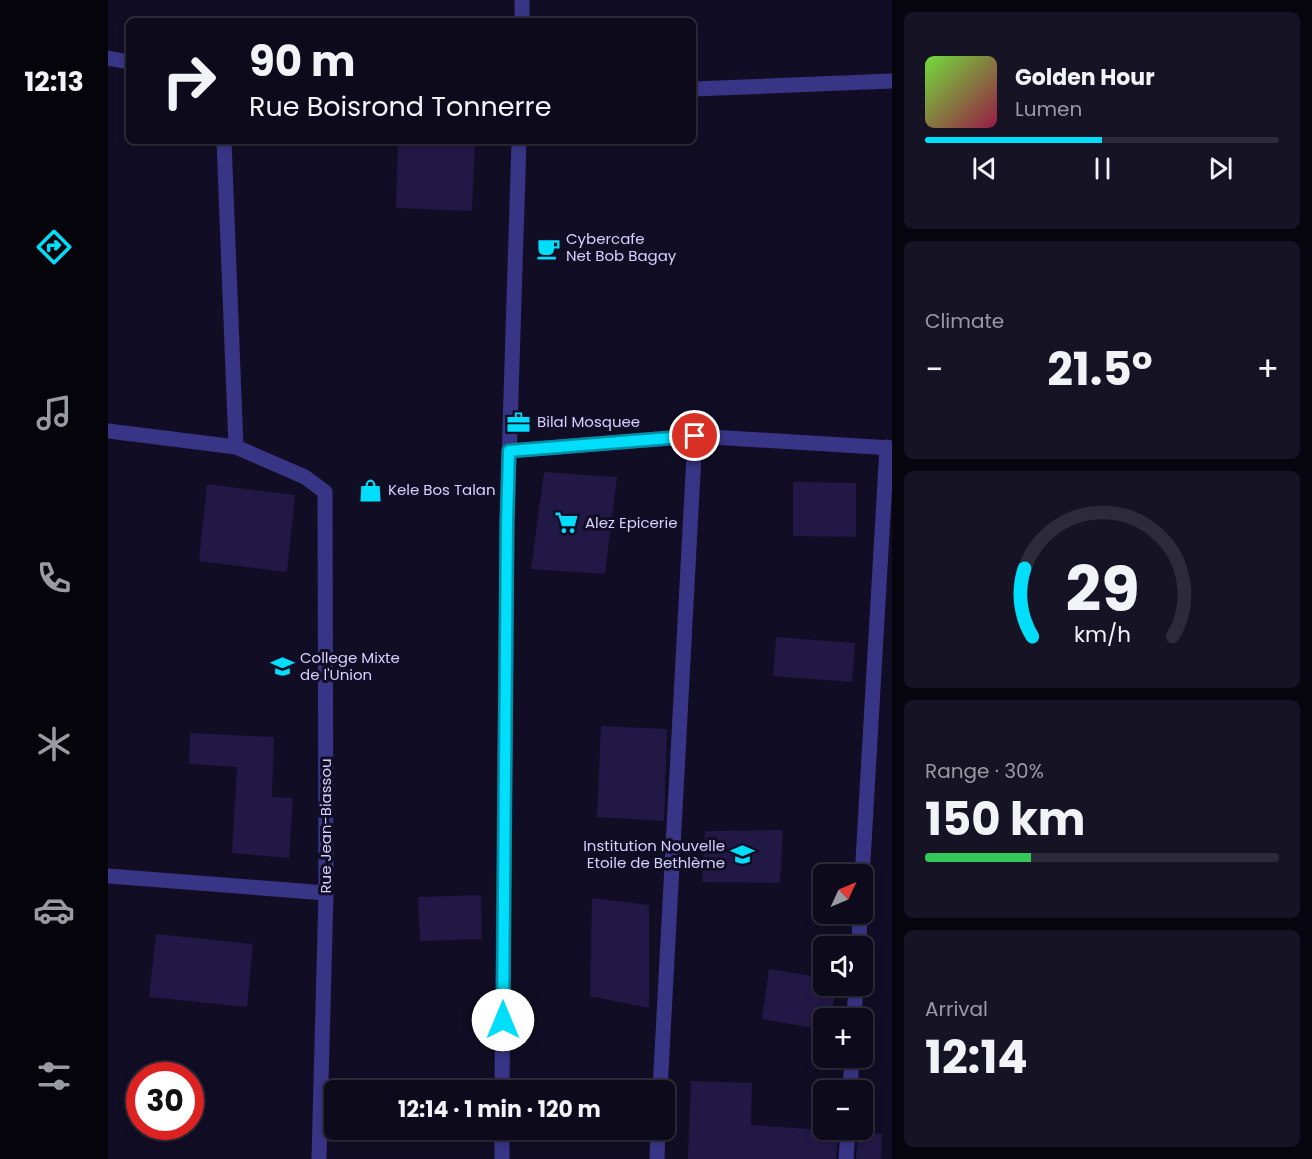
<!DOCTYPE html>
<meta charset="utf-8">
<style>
:root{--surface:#0d0a1b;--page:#161324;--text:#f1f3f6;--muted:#9a9aa3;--line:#2d2b3a;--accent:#00defb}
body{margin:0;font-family:Poppins,sans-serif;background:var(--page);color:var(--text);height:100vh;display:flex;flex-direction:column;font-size:22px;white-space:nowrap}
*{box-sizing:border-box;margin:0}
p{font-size:20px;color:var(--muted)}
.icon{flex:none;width:33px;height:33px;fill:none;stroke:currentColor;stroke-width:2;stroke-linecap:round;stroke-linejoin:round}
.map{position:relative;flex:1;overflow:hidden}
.details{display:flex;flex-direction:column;gap:12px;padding:12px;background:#07060f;width:420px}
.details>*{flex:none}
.top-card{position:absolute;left:18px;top:18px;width:570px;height:126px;border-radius:9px;box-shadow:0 3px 9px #0003,0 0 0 2px var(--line);background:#0d0a1b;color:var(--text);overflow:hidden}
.needle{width:39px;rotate:46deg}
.fabs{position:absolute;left:705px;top:864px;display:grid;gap:12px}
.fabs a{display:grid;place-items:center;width:60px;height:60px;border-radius:9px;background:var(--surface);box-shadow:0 3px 9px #0003,0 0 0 2px var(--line);font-size:30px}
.speed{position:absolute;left:18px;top:1062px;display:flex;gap:12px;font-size:30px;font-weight:700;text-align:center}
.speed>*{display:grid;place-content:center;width:78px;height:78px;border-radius:50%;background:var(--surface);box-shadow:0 3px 9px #0003,0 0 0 2px var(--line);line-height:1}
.speed .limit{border:9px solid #d22;background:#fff;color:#111}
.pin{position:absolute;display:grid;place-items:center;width:51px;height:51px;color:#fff;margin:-26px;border:3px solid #fff;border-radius:50%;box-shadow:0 2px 6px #0007}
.me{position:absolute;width:66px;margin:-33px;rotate:0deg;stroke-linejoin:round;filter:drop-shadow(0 0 4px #0008)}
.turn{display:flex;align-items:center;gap:21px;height:126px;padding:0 24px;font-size:27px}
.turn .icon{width:78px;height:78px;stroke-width:2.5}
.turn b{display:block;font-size:42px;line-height:51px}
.big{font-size:45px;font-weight:700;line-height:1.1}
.details .card{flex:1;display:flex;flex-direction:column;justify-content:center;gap:9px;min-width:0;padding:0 21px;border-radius:9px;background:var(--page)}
.details .dial{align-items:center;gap:0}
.dial svg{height:156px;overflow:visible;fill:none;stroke:var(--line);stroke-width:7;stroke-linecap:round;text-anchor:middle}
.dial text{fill:var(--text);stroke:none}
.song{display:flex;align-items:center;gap:18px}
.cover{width:72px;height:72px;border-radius:9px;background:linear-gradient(135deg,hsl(100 70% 55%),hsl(340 70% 35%))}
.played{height:6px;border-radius:3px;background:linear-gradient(90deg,var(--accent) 50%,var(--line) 50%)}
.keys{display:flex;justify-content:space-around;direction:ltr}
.heat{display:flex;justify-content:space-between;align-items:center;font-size:33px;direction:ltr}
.charge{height:9px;border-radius:4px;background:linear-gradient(90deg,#34c759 30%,var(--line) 0)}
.trip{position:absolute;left:216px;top:1080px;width:351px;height:60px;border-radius:9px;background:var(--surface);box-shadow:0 3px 9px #0003,0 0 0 2px var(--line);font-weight:700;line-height:60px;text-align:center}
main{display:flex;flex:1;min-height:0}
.menu{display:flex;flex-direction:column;width:108px;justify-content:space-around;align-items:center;background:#05040b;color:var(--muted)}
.menu .icon{width:42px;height:42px}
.menu .current{color:var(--accent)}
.menu b{font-size:27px;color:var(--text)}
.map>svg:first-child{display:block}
.building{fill:#221846}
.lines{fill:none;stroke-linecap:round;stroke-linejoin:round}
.minor{stroke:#393586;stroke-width:15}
.route-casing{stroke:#0090a3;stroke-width:15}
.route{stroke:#00defb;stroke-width:10}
.labels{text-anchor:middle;stroke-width:6;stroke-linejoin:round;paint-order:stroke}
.poi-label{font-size:15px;fill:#d6d0ff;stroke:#110d24;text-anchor:start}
.street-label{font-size:15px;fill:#d6d0ff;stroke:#110d24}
</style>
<main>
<nav class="menu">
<b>12:13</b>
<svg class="icon current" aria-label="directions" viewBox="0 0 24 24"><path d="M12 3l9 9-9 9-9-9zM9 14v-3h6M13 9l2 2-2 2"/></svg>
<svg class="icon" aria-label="music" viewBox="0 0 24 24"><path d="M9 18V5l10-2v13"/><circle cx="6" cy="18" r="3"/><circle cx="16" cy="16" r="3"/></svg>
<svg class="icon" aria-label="phone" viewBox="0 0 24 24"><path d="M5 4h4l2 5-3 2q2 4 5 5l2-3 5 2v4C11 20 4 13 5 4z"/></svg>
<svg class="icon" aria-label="climate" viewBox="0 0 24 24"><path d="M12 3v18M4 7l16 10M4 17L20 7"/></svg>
<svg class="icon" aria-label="car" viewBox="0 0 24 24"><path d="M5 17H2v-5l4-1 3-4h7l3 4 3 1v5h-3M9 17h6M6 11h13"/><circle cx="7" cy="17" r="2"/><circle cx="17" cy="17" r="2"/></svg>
<svg class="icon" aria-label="filters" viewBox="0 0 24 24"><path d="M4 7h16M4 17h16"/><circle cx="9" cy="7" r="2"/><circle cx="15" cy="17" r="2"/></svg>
</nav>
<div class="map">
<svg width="784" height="1159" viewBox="0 0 784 1159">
<rect width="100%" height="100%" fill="#110d24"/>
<g class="building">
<path d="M290,141H367L364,211L288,208Z"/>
<path d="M436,472L509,477L497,574L423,569Z"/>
<path d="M685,482L748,483V537L685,536Z"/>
<path d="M99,484L187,495L179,572L91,561Z"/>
<path d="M668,637L747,643L744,682L665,676Z"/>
<path d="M493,726L559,729L556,821L489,817Z"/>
<path d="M82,733L166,737L164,797L185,798L181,858L124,853L129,767L81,764Z"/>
<path d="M675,830L672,883L594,882L597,831Z"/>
<path d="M373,895L374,939L312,941L310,897Z"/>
<path d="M484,898L541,905V1008L482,996Z"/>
<path d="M48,934L145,944L139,1007L41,997Z"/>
<path d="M661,969L716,978V986H728L723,1018H716V1030L654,1019Z"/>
<path d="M583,1081L644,1083L643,1125L730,1131L728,1159H580Z"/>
<path d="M750,1132L774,1134L773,1159H748Z"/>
</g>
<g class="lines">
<g class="minor">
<path d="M414,21V0"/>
<path d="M0,58L21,62"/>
<path d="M585,89L784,81"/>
<path d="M116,141L128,447"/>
<path d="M0,431L128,447L197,477L217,492L218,893L211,1159"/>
<path d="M401,451L587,436L784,448"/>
<path d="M0,876L218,893"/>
<path d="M754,878L779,447"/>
<path d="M751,946L752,914"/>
<path d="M746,1018L748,986"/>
<path d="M394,1090L399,523L411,141"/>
<path d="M552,1090L587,436"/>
<path d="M742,1090L744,1058"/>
<path d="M394,1159V1130"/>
<path d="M549,1159L550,1130"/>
<path d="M738,1159L740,1130"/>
</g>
</g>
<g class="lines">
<defs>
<path id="route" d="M395,1020L399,523L401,451L587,436"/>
</defs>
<use href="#route" class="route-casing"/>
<use href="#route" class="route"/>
</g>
<defs>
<symbol id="cafe-bare" viewBox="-9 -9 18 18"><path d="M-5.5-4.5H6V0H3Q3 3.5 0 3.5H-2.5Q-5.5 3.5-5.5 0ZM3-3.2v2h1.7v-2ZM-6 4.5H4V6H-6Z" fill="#00defb" stroke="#110d24" stroke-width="2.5" paint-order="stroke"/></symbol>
<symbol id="office-bare" viewBox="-9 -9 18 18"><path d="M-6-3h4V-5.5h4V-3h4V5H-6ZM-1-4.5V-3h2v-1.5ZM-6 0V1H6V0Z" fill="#00defb" stroke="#110d24" stroke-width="2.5" paint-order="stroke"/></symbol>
<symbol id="shop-bare" viewBox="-9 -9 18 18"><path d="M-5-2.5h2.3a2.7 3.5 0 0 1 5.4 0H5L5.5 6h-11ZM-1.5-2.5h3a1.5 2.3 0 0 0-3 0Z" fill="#00defb" stroke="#110d24" stroke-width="2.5" paint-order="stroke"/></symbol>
<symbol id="supermarket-bare" viewBox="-9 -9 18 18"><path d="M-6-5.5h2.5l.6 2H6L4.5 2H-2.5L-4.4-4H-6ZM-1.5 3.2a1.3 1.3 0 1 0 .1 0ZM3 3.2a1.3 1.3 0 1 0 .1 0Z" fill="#00defb" stroke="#110d24" stroke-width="2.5" paint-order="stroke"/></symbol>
<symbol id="school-bare" viewBox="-9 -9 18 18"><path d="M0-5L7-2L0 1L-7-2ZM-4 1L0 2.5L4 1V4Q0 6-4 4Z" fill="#00defb" stroke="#110d24" stroke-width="2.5" paint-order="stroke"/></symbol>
</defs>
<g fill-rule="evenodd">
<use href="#cafe-bare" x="424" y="232" width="33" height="33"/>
<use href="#office-bare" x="394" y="406" width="33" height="33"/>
<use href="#shop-bare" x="246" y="474" width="33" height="33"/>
<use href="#supermarket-bare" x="442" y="506" width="33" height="33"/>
<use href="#school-bare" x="158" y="650" width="33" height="33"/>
<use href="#school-bare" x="618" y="838" width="33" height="33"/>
</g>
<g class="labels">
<g class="poi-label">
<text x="458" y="244">Cybercafe<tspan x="458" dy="17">Net Bob Bagay</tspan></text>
<text x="429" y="427">Bilal Mosquee</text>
<text x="280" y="495">Kele Bos Talan</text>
<text x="477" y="528">Alez Epicerie</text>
<text x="192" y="663">College Mixte<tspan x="192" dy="17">de l'Union</tspan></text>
<text x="617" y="851" text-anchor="end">Institution Nouvelle<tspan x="617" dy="17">Etoile de Bethlème</tspan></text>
</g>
<g class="street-label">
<text transform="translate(218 826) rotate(-90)" y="5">Rue Jean-Biassou</text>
</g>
</g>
</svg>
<div class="fabs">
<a><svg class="needle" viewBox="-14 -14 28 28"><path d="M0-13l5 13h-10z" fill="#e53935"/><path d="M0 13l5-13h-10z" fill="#9a9aa3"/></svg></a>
<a><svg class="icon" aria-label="sound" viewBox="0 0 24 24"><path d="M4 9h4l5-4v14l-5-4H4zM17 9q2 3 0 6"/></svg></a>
<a>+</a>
<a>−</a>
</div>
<div class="speed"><div class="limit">30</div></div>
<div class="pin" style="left:587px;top:436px;background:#d93025"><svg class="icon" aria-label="arrive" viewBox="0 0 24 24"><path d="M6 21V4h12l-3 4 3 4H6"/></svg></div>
<svg class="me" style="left:395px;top:1020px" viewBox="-20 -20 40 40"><circle r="19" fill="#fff"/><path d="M0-13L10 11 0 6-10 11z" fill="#00defb"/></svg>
<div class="trip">12:14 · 1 min · 120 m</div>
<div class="top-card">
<div class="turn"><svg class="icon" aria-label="right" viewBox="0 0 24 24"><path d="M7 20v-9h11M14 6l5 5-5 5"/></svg><div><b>90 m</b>Rue Boisrond Tonnerre</div></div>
</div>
</div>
<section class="details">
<div class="card">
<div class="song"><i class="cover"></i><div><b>Golden Hour</b><p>Lumen</p></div></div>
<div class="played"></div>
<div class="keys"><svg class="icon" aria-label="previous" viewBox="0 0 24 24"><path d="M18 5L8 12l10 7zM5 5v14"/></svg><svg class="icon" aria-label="pause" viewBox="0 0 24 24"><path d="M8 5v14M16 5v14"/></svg><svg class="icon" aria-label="next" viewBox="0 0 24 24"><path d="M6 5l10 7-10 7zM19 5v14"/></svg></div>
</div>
<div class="card"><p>Climate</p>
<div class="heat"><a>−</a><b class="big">21.5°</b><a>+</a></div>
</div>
<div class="card dial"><svg viewBox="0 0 100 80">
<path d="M14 69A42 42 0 1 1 86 69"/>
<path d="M14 69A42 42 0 0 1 10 34" stroke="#00defb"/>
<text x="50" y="56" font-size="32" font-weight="700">29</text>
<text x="50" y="72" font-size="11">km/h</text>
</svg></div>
<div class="card"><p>Range · 30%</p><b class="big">150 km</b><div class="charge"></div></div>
<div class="card"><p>Arrival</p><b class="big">12:14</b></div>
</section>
</main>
